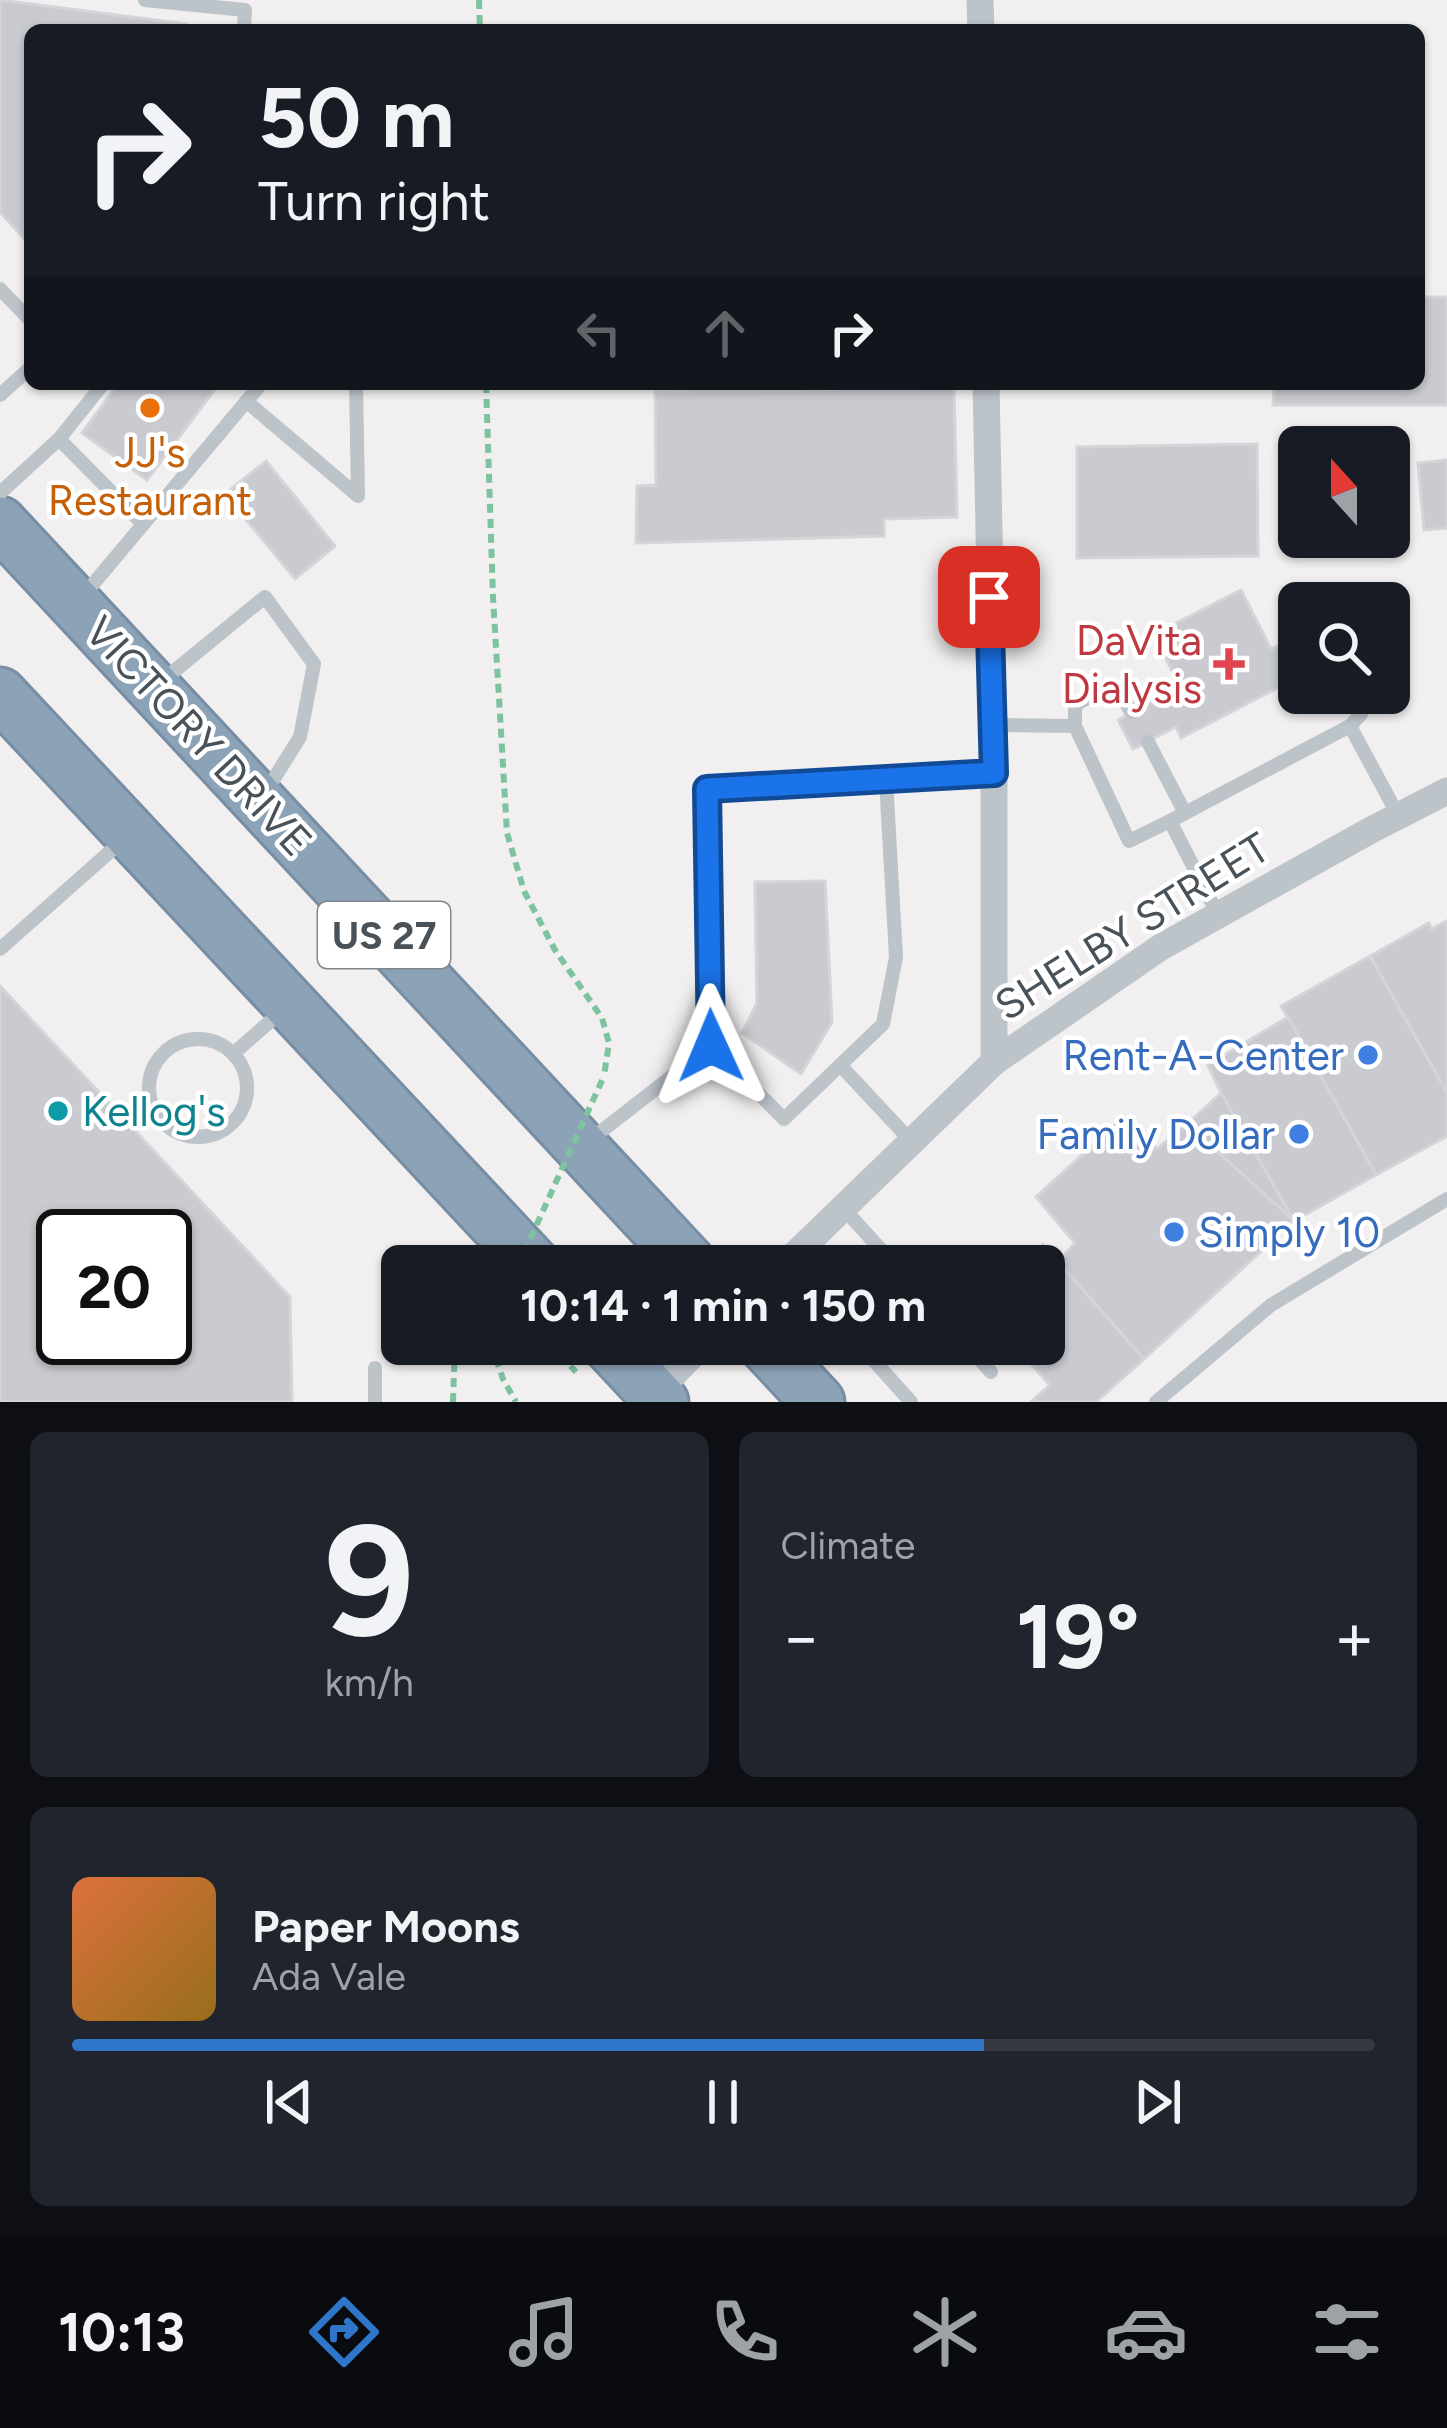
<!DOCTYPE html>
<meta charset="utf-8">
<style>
:root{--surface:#171b24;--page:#20242c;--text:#f1f3f6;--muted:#9ea1a6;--line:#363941;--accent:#2f76ca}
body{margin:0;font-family:Figtree,sans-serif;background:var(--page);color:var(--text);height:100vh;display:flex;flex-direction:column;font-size:45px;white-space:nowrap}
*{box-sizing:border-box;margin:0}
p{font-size:39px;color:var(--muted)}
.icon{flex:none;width:66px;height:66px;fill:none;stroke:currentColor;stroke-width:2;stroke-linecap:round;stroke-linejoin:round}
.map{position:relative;height:1402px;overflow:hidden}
.drawer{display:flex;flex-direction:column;gap:30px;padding:30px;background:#0d0f14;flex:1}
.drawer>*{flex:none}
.banner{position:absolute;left:24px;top:24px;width:1401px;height:366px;border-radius:18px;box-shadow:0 3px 9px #0004;background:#171b24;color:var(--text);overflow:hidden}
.needle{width:78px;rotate:339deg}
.buttons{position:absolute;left:1278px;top:426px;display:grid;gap:24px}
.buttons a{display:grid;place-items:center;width:132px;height:132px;border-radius:18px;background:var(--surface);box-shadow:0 3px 9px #0004;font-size:60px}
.speed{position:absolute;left:36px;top:1209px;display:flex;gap:24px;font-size:60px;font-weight:700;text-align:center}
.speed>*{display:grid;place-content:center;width:156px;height:156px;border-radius:50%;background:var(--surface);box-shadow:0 3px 9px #0004;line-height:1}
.speed .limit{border:6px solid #111;border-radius:18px;background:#fff;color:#111}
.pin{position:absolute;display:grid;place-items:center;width:102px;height:102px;color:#fff;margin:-51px;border-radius:24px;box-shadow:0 6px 18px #0006}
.me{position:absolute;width:132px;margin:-66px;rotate:359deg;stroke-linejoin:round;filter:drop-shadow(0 0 9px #0008)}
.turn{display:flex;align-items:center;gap:42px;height:252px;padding:0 36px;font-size:54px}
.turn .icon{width:156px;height:156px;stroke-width:2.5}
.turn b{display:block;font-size:84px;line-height:102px}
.lanes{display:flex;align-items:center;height:114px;padding:0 36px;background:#0003;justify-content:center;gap:60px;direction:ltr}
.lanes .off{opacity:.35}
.big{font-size:90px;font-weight:700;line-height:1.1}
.drawer .tile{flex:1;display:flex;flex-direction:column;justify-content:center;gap:18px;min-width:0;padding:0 42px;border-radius:18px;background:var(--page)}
.drawer .dial{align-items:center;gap:0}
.dial b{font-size:156px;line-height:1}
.song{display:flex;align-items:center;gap:36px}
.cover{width:144px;height:144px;border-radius:18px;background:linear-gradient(135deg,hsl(20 70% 55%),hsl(40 70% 35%))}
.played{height:12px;border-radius:6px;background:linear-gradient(90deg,var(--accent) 70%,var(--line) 70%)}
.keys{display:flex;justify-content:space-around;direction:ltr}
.heat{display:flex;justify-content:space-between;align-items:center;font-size:66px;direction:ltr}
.drawer .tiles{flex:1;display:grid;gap:30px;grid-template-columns:1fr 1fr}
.tile:last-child{grid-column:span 2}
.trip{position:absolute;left:381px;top:1245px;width:684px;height:120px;border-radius:18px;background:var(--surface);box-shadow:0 3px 9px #0004;font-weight:700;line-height:120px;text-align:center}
.tab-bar{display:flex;height:192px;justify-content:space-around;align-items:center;background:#090b0e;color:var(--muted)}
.tab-bar .icon{width:84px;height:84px}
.tab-bar .current{color:var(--accent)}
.tab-bar b{font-size:54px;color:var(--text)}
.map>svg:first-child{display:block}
.building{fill:#c9cbd0;stroke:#d3d5d9;stroke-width:3;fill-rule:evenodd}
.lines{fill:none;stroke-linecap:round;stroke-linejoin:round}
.highway-casing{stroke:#778da3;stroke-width:57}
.path{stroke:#7ec3a0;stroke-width:6;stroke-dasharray:9 6;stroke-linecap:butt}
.lane{stroke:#bcc3c9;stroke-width:14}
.street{stroke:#bcc3c9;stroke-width:27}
.highway{stroke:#8ca2b7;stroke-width:51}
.path-bridge{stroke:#7ec3a0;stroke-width:6;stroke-dasharray:9 6;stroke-linecap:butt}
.route-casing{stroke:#114b97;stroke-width:30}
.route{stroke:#1a73e8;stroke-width:21}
.food-dot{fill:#e8710a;stroke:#fff;stroke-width:4.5}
.health-dot{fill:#e0444e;stroke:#fff;stroke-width:4.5}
.shop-dot{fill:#3f7fe0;stroke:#fff;stroke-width:4.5}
.culture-dot{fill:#0f9aa8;stroke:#fff;stroke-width:4.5}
.labels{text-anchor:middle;stroke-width:9;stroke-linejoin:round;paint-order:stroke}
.shield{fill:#fff;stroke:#80868b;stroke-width:3}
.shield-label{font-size:39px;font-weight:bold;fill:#495259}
.food-label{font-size:42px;fill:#c56008;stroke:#fff}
.health-label{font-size:42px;fill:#be3a42;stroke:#fff;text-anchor:end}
.street-label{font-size:42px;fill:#495259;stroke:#fff}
.shop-label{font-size:42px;fill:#366cbe;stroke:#fff;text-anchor:end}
.culture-label{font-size:42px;fill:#0d838f;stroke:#fff;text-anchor:start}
</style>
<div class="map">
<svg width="1447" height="1402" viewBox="0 0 1447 1402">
<rect width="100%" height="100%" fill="#f1efef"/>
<g class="building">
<path d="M0,0L187,24V30H30V245L0,212Z"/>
<path d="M1419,297H1447V405H1273L1274,384H1419Z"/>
<path d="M118,384H219L147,480L82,433Z"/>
<path d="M954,388L957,517L884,519V536L636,543L637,486L656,485L655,392Z"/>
<path d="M1257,444L1258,556L1077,558V447Z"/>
<path d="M1447,460V528L1424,530L1418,463Z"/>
<path d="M266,461L335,546L295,579L225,494Z"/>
<path d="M1241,590L1271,649L1280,645L1297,678L1181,738L1176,727L1133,749L1118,720L1163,696L1159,687L1176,678L1153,635Z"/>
<path d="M825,881L832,1022L801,1074L742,1033L757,1003L755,882Z"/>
<path d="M1447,921V1093L1370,956L1429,923L1431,929Z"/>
<path d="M1370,956L1447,1093V1136L1376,1175L1281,1006Z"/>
<path d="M0,986L290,1297L292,1402H0ZM63,1236H165V1338H63Z"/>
<path d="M1288,1017L1376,1175L1294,1221L1221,1093L1208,1065Z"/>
<path d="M1221,1093L1294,1221L1187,1124Z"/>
<path d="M1125,1116L1157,1149L1187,1124L1294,1221L1144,1359L1058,1262L1075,1243L1036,1197Z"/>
<path d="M1043,1245L1144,1359L1096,1402H1031L1050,1385L1013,1344H1044V1266H1020Z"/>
</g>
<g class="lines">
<defs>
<g id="highway">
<path d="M0,523L692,1266"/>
<path d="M0,694L535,1266"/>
<path d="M608,1344L662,1402"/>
<path d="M764,1344L818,1402"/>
</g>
</defs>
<use href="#highway" class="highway-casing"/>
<g class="path">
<path d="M479,0L480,30"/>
<path d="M486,384L493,597L507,833L524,891L555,950L602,1018L609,1043L604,1076"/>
<path d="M491,1344L503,1379L516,1402"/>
<path d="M550,1344L576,1372"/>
<path d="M453,1402L455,1344"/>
</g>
<g class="lane">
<path d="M145,0L245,10L244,30"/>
<path d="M0,289L30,320"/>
<path d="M0,395L30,368"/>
<path d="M246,401L358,496L356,384"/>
<path d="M59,439L143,524"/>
<path d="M0,493L59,439L103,384"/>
<path d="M83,596L261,384"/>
<path d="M162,681L265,597L314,664L300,737L265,793"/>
<path d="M1350,693L1361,714L1350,726"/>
<path d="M991,725L1075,726L1129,841L1170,821"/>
<path d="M1075,726V705L1103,689L1122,696L1131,712"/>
<path d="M1148,742L1185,813"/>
<path d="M1218,915L1170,821L1350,726L1399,817"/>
<path d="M0,949L122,841"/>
<circle cx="198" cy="1088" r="49"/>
<path d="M711,1046L784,1119L883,1024L896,957L886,780"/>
<path d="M233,1054L283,1010"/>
<path d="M840,1065L912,1142"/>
<path d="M590,1140L711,1046L707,789L994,774"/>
<path d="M843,1208L896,1266"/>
<path d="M859,1344L911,1402"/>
<path d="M966,1344L991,1372"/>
<path d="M375,1368V1402"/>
<path d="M1156,1402L1271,1305L1447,1199"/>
</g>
<g class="street">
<path d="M980,0L981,30"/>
<path d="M986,384L994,774V1062"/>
<path d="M783,1266L994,1062L1161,947L1371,830L1447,791"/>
<path d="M654,1394L703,1344"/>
</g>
<use href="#highway" class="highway"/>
<path class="path-bridge" d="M518,1266L604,1076"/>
</g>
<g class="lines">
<defs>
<path id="route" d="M711,1046L707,789L994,773L989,597"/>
</defs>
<use href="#route" class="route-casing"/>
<use href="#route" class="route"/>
</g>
<circle class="food-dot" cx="150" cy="408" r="12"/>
<path class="health-dot" d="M1223 646h12v12h12v12h-12v12h-12v-12h-12v-12h12z"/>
<g class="shop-dot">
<circle cx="1368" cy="1055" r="12"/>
<circle cx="1299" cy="1134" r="12"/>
<circle cx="1174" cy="1232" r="12"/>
</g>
<circle class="culture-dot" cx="58" cy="1111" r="12"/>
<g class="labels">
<rect class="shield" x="318" y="902" width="132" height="66" rx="9"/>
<g class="shield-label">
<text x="384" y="949">US 27</text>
</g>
<g class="food-label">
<text x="150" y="467">JJ's<tspan x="150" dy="48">Restaurant</tspan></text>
</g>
<g class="health-label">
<text x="1202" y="655">DaVita<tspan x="1202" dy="48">Dialysis</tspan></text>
</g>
<g class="street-label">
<text transform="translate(199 736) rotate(47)" y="15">VICTORY DRIVE</text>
<text transform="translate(1132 926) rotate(-32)" y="15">SHELBY STREET</text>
</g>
<g class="shop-label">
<text x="1344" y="1070">Rent-A-Center</text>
<text x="1275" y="1149">Family Dollar</text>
<text x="1198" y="1247" text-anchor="start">Simply 10</text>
</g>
<g class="culture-label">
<text x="82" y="1126">Kellog's</text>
</g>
</g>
</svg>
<div class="buttons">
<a><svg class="needle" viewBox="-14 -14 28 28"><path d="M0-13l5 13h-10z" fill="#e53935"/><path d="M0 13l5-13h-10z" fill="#9ea1a6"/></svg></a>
<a><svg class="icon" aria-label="search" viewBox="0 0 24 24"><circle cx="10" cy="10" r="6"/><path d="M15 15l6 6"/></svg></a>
</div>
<div class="speed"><div class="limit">20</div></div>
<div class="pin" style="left:989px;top:597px;background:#d93025"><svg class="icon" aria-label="arrive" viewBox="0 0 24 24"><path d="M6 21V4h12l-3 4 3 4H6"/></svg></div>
<svg class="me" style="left:711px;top:1046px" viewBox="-20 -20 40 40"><path d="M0-17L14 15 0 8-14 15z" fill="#1a73e8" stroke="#fff" stroke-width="4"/></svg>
<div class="trip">10:14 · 1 min · 150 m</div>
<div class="banner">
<div class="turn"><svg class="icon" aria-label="right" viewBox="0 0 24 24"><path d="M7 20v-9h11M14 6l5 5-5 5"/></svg><div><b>50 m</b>Turn right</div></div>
<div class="lanes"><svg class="icon off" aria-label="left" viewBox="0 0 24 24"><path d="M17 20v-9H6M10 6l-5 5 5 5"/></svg><svg class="icon off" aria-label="ahead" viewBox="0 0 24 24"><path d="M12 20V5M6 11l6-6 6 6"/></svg><svg class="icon" aria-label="right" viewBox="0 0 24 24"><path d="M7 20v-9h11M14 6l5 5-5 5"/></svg></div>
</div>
</div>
<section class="drawer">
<div class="tiles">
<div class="tile dial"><b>9</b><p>km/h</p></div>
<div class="tile"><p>Climate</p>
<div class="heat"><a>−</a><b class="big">19°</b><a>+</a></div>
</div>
<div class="tile">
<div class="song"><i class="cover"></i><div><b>Paper Moons</b><p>Ada Vale</p></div></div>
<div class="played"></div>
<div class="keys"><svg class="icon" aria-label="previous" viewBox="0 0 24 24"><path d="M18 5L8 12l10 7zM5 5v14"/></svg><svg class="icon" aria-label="pause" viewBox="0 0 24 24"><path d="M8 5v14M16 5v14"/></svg><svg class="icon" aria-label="next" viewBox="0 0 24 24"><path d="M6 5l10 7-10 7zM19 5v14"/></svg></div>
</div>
</div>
</section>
<nav class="tab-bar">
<b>10:13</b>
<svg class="icon current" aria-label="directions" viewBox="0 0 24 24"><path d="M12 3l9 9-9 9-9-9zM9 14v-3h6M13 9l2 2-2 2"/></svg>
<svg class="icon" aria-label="music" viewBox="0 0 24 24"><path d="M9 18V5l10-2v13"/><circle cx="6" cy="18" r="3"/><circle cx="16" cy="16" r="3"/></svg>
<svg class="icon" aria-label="phone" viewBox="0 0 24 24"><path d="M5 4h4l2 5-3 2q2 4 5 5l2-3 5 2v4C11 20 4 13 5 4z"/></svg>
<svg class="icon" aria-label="climate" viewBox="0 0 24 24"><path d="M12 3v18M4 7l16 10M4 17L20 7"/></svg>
<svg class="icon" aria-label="car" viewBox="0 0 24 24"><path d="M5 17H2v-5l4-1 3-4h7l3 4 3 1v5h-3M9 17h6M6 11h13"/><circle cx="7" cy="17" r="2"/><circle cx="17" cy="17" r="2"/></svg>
<svg class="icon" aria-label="filters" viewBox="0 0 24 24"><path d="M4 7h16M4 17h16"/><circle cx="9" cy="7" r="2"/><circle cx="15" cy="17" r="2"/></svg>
</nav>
